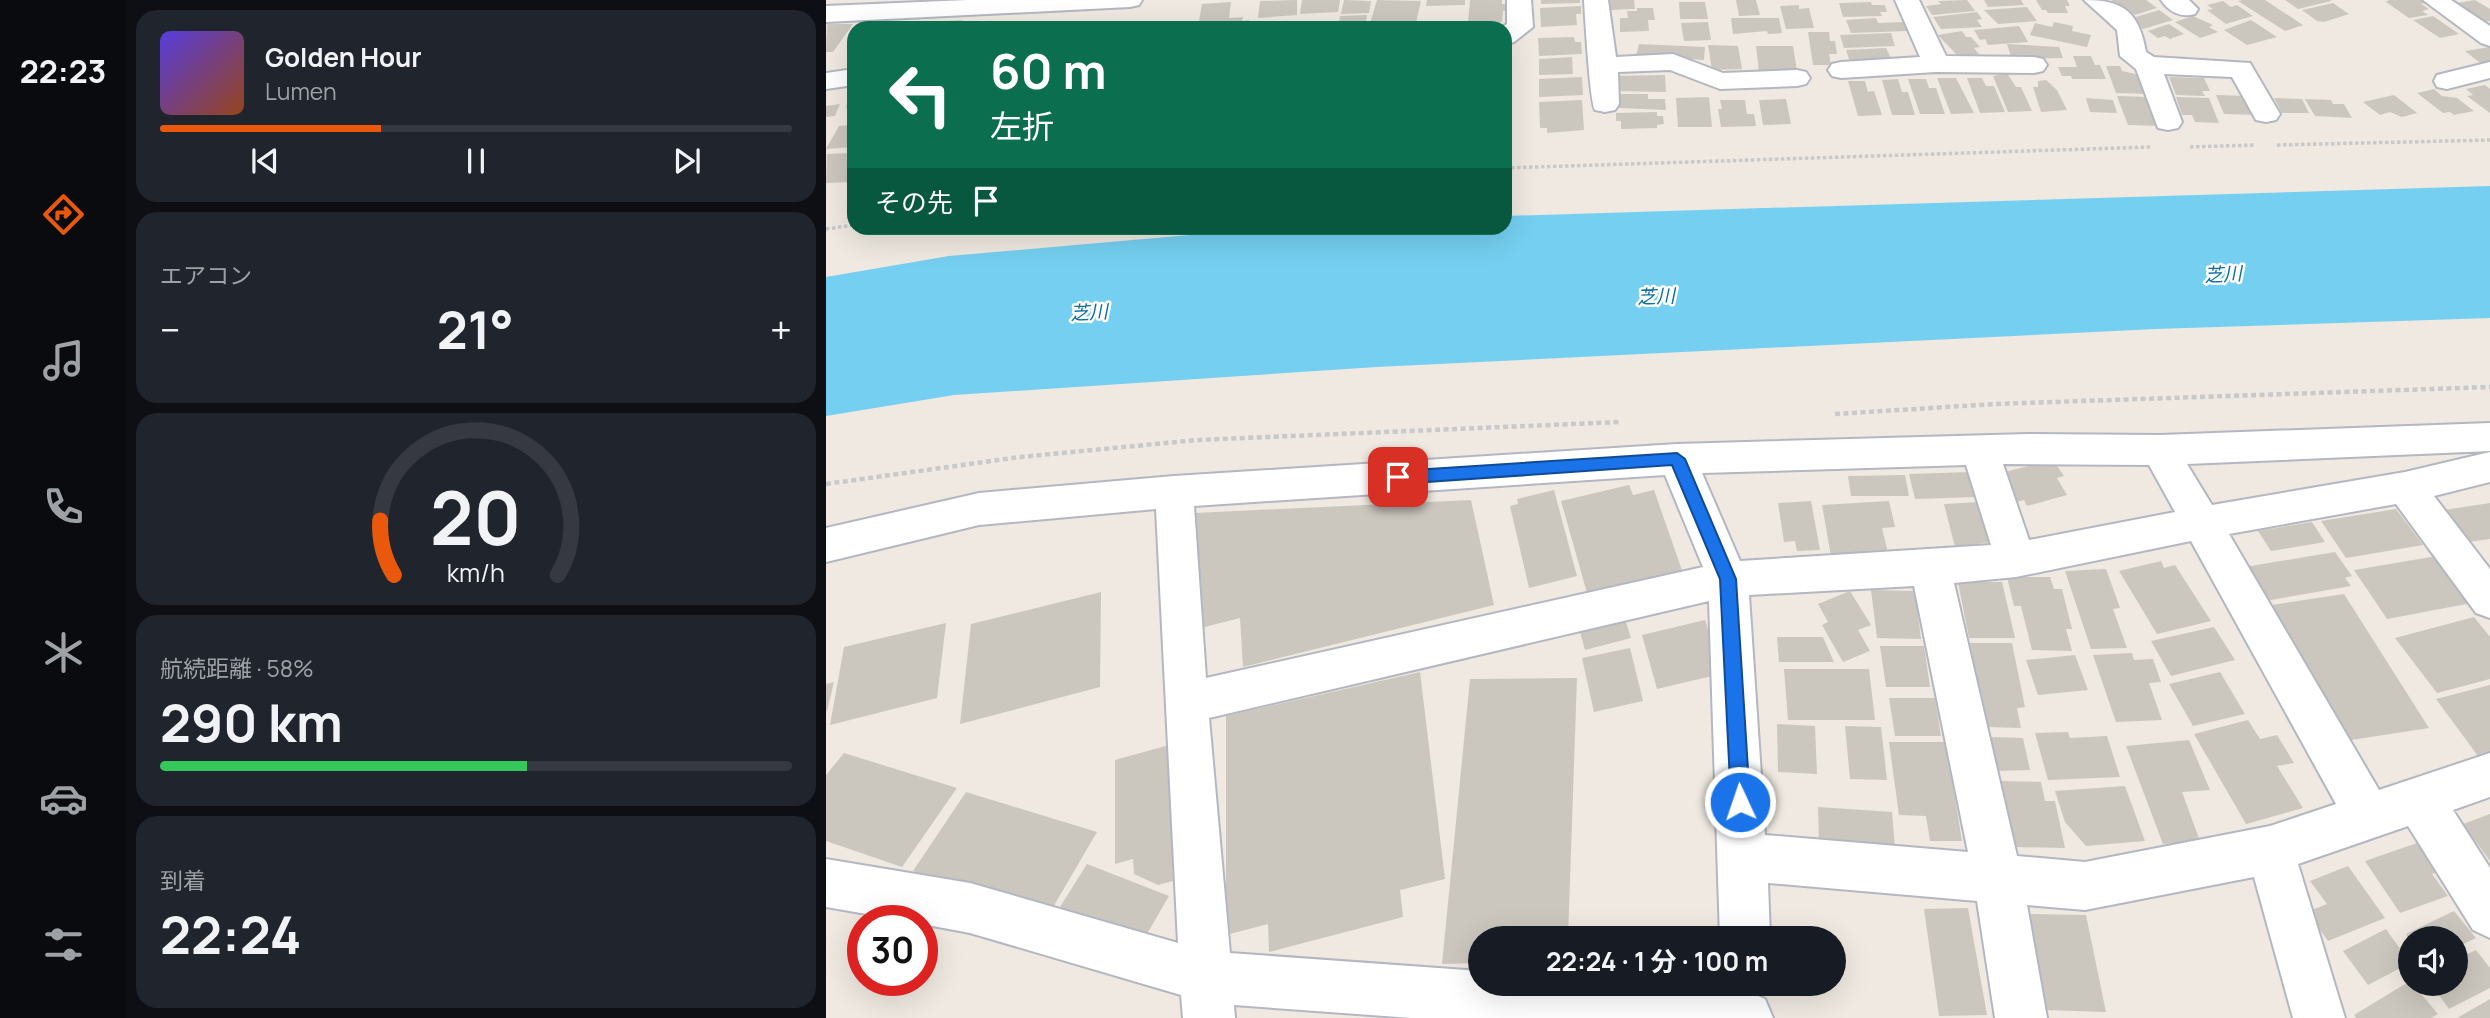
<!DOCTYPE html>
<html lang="ja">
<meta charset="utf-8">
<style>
:root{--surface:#171b24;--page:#20242c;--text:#f1f3f6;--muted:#9ea1a6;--line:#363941;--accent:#ea580c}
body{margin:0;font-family:Manrope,"Noto Sans JP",sans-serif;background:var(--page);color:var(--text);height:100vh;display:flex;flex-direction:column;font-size:26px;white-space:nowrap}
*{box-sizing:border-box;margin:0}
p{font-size:23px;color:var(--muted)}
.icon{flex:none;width:38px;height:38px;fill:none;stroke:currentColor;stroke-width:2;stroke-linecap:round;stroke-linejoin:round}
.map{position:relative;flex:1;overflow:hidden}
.details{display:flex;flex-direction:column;gap:10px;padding:10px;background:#0d0f14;width:700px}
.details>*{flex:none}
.top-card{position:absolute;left:21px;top:21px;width:665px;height:214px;border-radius:21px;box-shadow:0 7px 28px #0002;background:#0b6e4f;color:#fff;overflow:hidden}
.fabs{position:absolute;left:1572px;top:926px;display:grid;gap:14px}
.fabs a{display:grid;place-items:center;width:70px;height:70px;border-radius:50%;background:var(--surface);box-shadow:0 7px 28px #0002;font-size:35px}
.speed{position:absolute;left:21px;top:905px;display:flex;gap:14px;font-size:35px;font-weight:700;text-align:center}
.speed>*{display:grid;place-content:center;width:91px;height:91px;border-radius:50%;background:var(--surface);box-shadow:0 7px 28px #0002;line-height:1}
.speed .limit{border:10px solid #d22;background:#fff;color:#111}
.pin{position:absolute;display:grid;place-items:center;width:60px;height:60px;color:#fff;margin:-30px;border-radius:14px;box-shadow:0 4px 10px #0006}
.me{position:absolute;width:77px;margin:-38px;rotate:357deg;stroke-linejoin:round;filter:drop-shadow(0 0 5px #0008)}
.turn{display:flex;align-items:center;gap:24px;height:147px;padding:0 28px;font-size:32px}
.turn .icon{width:91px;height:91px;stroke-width:2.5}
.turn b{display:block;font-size:49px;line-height:60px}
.then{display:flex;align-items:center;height:66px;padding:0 28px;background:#0003;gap:14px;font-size:26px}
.big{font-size:52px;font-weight:700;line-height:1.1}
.details .card{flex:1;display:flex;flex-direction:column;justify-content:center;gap:10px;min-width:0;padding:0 24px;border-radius:21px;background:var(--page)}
.details .dial{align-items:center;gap:0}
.dial svg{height:182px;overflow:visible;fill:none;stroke:var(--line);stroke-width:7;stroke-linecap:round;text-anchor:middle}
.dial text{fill:var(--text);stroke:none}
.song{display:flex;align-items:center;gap:21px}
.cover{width:84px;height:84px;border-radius:10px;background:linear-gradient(135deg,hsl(250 70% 55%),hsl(20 70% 35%))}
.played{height:7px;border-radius:4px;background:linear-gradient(90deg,var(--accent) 35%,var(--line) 35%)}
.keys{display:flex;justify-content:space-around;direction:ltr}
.heat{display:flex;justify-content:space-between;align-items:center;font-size:38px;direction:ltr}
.charge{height:10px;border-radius:5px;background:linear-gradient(90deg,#34c759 58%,var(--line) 0)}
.trip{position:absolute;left:642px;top:926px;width:378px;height:70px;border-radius:35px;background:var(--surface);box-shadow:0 7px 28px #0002;font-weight:700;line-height:70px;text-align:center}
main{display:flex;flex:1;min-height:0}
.tabs{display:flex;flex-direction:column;width:126px;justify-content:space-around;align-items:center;background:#090b0e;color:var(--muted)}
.tabs .icon{width:49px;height:49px}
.tabs .selected{color:var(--accent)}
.tabs b{font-size:32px;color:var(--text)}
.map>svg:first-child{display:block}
.water{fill:#75cff0}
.building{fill:#cbc7bf}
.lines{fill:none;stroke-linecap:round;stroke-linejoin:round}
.minor-casing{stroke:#b4b7c1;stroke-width:4}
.path-far1{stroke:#c9c9c9;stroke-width:3.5;stroke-dasharray:3.5 2.5;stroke-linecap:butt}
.path{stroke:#c9c9c9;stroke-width:4.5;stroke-dasharray:5 3.5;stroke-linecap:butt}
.minor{fill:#fff;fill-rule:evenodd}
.route{fill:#1a73e8;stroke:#114b97;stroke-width:2}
.labels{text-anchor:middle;stroke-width:5;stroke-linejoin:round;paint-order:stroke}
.water-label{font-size:19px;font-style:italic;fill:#0d6fa3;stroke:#fff}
</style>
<main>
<nav class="tabs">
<b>22:23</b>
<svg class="icon selected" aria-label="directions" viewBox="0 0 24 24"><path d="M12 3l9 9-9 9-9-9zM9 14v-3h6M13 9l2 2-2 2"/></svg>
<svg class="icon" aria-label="music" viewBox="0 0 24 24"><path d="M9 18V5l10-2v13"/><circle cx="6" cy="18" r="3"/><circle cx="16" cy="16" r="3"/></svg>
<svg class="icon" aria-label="phone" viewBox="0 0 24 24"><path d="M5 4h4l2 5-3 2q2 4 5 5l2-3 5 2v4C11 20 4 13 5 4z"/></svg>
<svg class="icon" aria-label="climate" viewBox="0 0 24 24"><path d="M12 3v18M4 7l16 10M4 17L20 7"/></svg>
<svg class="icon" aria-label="car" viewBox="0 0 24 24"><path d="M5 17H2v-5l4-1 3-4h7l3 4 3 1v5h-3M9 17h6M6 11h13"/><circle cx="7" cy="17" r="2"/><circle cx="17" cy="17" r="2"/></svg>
<svg class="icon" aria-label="filters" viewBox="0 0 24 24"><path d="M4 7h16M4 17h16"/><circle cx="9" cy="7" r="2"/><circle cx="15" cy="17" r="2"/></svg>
</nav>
<section class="details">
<div class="card">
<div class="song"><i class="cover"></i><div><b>Golden Hour</b><p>Lumen</p></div></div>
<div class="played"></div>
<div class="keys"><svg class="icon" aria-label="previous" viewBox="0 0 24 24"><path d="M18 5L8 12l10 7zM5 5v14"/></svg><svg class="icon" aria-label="pause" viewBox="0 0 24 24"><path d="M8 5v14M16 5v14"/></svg><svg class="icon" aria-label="next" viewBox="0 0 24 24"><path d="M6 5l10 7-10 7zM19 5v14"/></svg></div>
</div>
<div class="card"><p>エアコン</p>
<div class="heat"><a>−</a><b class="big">21°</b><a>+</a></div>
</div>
<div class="card dial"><svg viewBox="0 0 100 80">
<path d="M14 69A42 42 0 1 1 86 69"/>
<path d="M14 69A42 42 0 0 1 8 45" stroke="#ea580c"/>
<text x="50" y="56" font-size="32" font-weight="700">20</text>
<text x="50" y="72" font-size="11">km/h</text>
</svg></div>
<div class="card"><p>航続距離 · 58%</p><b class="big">290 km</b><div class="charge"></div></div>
<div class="card"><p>到着</p><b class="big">22:24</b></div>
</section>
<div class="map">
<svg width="1664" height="1018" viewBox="0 0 1664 1018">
<rect width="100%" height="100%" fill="#efe9e1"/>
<path class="water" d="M1664,186V318L1329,329L551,367L128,395L0,416V277L123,256L443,228H679V216Z"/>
<g class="building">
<path d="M471,0V15L432,18L434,1Z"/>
<path d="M476,0H514L512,12L474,14Z"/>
<path d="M518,0L545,1L543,13L515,14Z"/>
<path d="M551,0L595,1L589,27H543Z"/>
<path d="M601,0H639V5L600,6Z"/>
<path d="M644,0H676V4H681V11H677L676,22L642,23Z"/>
<path d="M715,0H754V3L715,4Z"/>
<path d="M784,0H808L809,9L785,10Z"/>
<path d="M910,0H930L934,15L913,16Z"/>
<path d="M1141,0L1149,11L1106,15L1100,6L1115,4L1112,1Z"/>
<path d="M1158,0H1195L1198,5L1162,7Z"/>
<path d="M1210,0H1241L1244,6H1239L1242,13H1222L1220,10H1216Z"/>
<path d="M1287,0H1320L1331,8L1309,15L1305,12L1298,14L1281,2Z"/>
<path d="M1417,0H1439L1477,25L1459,31L1412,1Z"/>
<path d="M1459,0H1505V1L1472,9Z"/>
<path d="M1563,0H1595L1599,3L1595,4L1603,9L1596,11L1602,15L1583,18L1560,2Z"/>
<path d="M1649,0L1664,9V21L1652,23L1625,4Z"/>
<path d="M1397,1L1405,7L1411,5L1427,16L1400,24L1381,10L1387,9L1381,5Z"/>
<path d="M405,2L403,18L417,17L416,21L423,20L422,28L372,27L376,4Z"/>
<path d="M853,2H879L882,19H854Z"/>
<path d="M1045,2L1046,5H1059L1061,12H1054L1056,16L1017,17L1013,3Z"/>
<path d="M1507,3L1523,14L1498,22L1491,21L1476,10Z"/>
<path d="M973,5V9L983,8L988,28L960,29L954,6Z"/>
<path d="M755,6V14H750L751,25L715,27L714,8Z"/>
<path d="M1201,7L1211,21L1172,24L1158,10Z"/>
<path d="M811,8H827L829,20H822L823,31L794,32V18H802L801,11H811Z"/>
<path d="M1333,10L1347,20L1317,29L1303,19Z"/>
<path d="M1151,12L1156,19L1151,20L1156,27L1115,29L1107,17Z"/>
<path d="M541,15L539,28H512L514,16Z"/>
<path d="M1367,16L1387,25L1383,27L1392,32L1374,38L1349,22Z"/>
<path d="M1607,16L1633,34L1614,38L1587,20Z"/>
<path d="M905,18H953L956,33L942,34L941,31L907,34Z"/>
<path d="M1050,18L1052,23L1077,22L1081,31L1025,33L1020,20Z"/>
<path d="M137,20L132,28H81L85,23Z"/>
<path d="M1425,20L1451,37L1421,45L1398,30Z"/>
<path d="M70,22L66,28H41L44,23Z"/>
<path d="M882,22L885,40L858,41L855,23Z"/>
<path d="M1228,22L1247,26L1246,31L1265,35L1261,47L1204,35L1209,23L1226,27Z"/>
<path d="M1,24H27L7,52H0Z"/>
<path d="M1343,24L1358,34L1344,39L1339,36L1332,38L1322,31Z"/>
<path d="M1193,26L1202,42L1162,45L1159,39L1154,40L1148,30Z"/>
<path d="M1136,31L1140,37H1145L1154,47L1148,48L1153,54L1135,57L1130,54L1112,35Z"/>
<path d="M982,32H1003L1004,41H1009L1011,54H1003L1005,65H987Z"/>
<path d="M1065,33L1069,46L1018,48L1014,35Z"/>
<path d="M748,37L749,42H755L756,54L713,56L712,38Z"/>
<path d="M813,44L879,47L878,60L810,56Z"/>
<path d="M1181,44L1233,47L1237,58L1186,59Z"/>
<path d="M882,45L912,46L916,69L886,70Z"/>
<path d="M930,46H967L971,71L933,72Z"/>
<path d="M1664,47V65L1658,66L1639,51Z"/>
<path d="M1060,48L1067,62L1025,65L1020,50Z"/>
<path d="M1247,56H1265L1269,65H1274L1280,79H1246L1245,76H1236L1232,67H1251Z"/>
<path d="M746,57L747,74L713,75V59Z"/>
<path d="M1280,66H1294L1296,71L1314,75L1322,94L1290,93Z"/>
<path d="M1181,73L1190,87H1195L1206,111L1182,112L1167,76Z"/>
<path d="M839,75L840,92L789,91V76Z"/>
<path d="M756,77L757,95L713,97V79Z"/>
<path d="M1343,77L1378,78L1384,91H1376L1379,96L1350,95Z"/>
<path d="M1111,78H1130L1148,113L1125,114Z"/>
<path d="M1141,78H1156L1160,86H1168L1179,112L1154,113Z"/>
<path d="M1072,79L1076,92H1082L1089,115H1066L1056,80Z"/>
<path d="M1082,79H1100L1103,88H1110L1119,114H1094Z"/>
<path d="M1220,80L1231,90L1241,110L1215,112L1207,87H1212V81Z"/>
<path d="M1022,81H1039L1042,92L1048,91L1056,115L1032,116Z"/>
<path d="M1659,85L1664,89V113L1641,96L1647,95L1640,89Z"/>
<path d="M1608,89L1616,96L1631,98L1648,111L1628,115L1624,112L1617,113L1591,93Z"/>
<path d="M793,94H822V99H839L840,110L793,108Z"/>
<path d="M1390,95L1422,96L1431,115L1398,114Z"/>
<path d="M1568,95L1591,113L1576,117L1564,112L1554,115L1537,102Z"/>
<path d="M1291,96L1322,97L1334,126L1302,125Z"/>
<path d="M883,97L886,127H852L850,98Z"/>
<path d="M1350,97L1383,98L1393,123L1369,122L1366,115H1356Z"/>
<path d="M28,98V120L23,121L24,107L20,108L22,99Z"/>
<path d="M1260,98L1287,100L1291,113L1264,112Z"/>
<path d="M1448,98L1476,99L1483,113H1456Z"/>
<path d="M960,99L965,124L937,125L933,100Z"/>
<path d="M1479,99L1505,100L1507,104H1518L1526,118L1489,116Z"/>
<path d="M756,100L758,130L721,133V128H714L713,102Z"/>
<path d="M894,100H919L921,114H928L930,126L895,127L892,109H896Z"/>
<path d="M14,104L9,116L0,117V106Z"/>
<path d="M831,112V116H837L838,124L831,125V128L795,129V121H790V113Z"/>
<path d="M28,125V147L0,149L13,126Z"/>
<path d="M24,153L20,159L28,158L26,182L0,183L1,154Z"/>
<path d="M1227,460L1238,476L1231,478L1241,495L1201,506L1198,500L1187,503L1170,474Z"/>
<path d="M1143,472L1150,497L1089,499L1083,474Z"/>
<path d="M1079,475L1083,496H1025L1022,476Z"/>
<path d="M803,485L807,495L828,490L858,576L763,600L735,501Z"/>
<path d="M728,490L751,576L703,588L684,506L692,504L691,499Z"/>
<path d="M645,500L668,605L417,667L414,618L371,629L369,513Z"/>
<path d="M985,501L994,550L971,551L969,541L958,542L952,503Z"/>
<path d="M1063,501L1069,527L1056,528L1062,553L1005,556L996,505Z"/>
<path d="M1153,502L1165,542L1129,547L1118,504Z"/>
<path d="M1664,503V539L1642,542L1618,510Z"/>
<path d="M1570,509L1597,545L1520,558L1495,521Z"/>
<path d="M1486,522L1499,542L1445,551L1432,531Z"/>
<path d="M1509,552L1526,576L1519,578L1525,586L1439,601L1419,567Z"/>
<path d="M1611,556L1646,603L1561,619L1528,570Z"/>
<path d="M1335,561L1338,568L1349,565L1385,621L1331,634L1293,571Z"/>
<path d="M1280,569L1294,608L1287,609L1301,648L1265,649L1239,571Z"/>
<path d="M1181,577H1224L1228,589H1236L1246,629H1240L1246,651L1206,650L1195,606H1188Z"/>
<path d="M1132,582H1176L1189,638H1143Z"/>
<path d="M1045,590L1089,591L1095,639L1051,638Z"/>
<path d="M1024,591L1045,625L1032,630L1044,651L1017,662L996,625L1002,622L992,604Z"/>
<path d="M275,592L274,687L134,724L145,624Z"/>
<path d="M1518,594L1603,728L1525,740L1446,605Z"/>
<path d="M798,616L805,638L759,650L753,628Z"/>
<path d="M1648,617L1664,637V679L1611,693L1569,638Z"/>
<path d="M879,620L891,659L886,676L831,689L816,635Z"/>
<path d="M120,623L111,698L4,725L18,647Z"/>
<path d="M1388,627L1409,660L1345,676L1325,641Z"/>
<path d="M951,637H997L1008,662H953Z"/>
<path d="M1144,643H1186L1199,707L1191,708L1195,728L1161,727Z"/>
<path d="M1054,646H1098L1104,687H1060Z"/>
<path d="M804,648L817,701L768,712L756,658Z"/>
<path d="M1306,653L1308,660L1327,659L1335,682L1323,683L1336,720L1290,722L1267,655Z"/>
<path d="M1249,655L1262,690L1212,695L1200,660Z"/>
<path d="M958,669H1043L1049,720H962Z"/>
<path d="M594,672L619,879L574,890L577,917L443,952L442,924L400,935V716Z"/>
<path d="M1394,672L1419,714L1367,726L1343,684Z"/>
<path d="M751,678L742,938H654V963L616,964L644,679Z"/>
<path d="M8,682L1,711H0V684Z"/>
<path d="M1664,685V753L1652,756L1610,699Z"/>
<path d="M1063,698H1109L1115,736H1069Z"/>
<path d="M1422,720L1434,739L1451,735L1468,763L1451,766L1477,808L1420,824L1368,734Z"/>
<path d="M951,724L989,726L991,774L952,772Z"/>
<path d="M1019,726L1055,727L1061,780L1024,779Z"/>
<path d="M1242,732L1244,738L1281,736L1294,777L1222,780L1209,733Z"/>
<path d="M1164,737L1197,738L1204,770L1171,771Z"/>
<path d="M1363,740L1384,790L1356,792L1374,841L1337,844L1300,746Z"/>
<path d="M1063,742H1120L1136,841H1104L1100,816L1073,815Z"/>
<path d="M343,745L347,881L332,885L308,874L307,859L289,864V760Z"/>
<path d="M18,753L131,788L76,867L0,841V775Z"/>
<path d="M1175,781L1215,782L1219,801H1229L1239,848L1187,847Z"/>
<path d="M1299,786L1319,841L1260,846L1239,822L1229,791Z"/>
<path d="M140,792L271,832L223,914L87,871Z"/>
<path d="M992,807L1066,812L1069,848L993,843Z"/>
<path d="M1664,814V861L1637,824Z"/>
<path d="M1591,843L1612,872L1606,874L1622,896L1574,913L1539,861Z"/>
<path d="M261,864L343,896L318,939L234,907Z"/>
<path d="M1522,866L1559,918L1502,941L1481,912L1501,904L1484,881Z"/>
<path d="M1142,908L1161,1015L1113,1016L1098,909Z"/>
<path d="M1628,911L1650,938L1629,948V938H1583L1580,934Z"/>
<path d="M1200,914L1260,915L1280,1012L1217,1010Z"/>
<path d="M1560,929L1584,963L1542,985L1517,951Z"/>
<path d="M1650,950L1664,968V988L1623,1009L1605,984H1629V960Z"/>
<path d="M1584,981L1612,1014L1605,1018H1530L1528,1015Z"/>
<path d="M1664,999V1018H1631Z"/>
</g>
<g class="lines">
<defs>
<g id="minor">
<path d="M142,0H316L313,5L304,7L0,22V6Z"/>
<path d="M681,0H705L707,27L688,42L679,45V28H675L681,24Z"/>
<path d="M758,0H782L790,57L847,54L897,73L971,70L980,72L984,78L980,84L971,86L894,89L844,70L792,72L793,104L789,110L779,112L769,110C764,103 759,17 758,0Z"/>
<path d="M1069,0H1093L1120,56L1208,57L1217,59L1221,65L1217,71L1208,73L1110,72L1015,78L1006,76L1002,70L1006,64L1015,62L1094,57Z"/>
<path d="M1258,0C1298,0 1313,12 1320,52L1328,57L1424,63L1454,114L1450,120L1440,122L1430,120L1406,77L1338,74L1356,122L1352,128L1342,130L1332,128L1310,69L1294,56L1291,30Z"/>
<path d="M1335,0H1363L1372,9L1369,14C1355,18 1343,12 1335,0Z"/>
<path d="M1597,0H1625L1664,26V46L1655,43Z"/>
<path d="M1664,62V78L1621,89L1611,87L1608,81L1611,75Z"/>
<path d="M28,69V85L0,89V73Z"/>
<path d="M1664,423V451L1361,464L1386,505L1579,472L1664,452V482L1608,496L1664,569V618L1650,613L1570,504L1403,534L1553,790L1664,753V797L1627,810L1664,868V938L1647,930L1582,826L1472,864L1519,1018H1467L1428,877L1259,910L1201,905L1221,1018H1169L1151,901L942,883L944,938H894L883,601L383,718L404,953L654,971V984H820L921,991L939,999L947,1018H586L408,1005L409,1018H357L355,995L144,933L96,924V920H75L0,907V859L144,883L352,943L330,509L153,525L0,562V528L153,493L348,476L851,444L1202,434L1334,435ZM1177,464L1323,465L1349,512L1203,540ZM1140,465L1165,545L914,561L876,473ZM839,475L877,567L380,678L368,506ZM1365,541L1510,804L1444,826L1259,862L1191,856L1128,583L1190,577ZM1088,586L1142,852L939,835L923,595Z"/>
</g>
</defs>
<use href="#minor" class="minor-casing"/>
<g class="path-far1">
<path d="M1451,145L1664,140"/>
<path d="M1364,147L1429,145"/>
<path d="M679,168L1324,147"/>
<path d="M0,229L28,225"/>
</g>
<g class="path">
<path d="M1009,414L1169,404L1664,387"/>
<path d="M0,484L194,457L371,440L794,422"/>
</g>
<use href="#minor" class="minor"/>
</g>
<path class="route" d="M851,453L859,459L910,579L924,802L921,809L914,811L908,809L905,802L894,579L846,465L572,484L564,477L572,471Z"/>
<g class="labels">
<g class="water-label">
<text transform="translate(1397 274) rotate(-3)" y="7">芝川</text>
<text transform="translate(830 296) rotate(-2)" y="7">芝川</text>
<text transform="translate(263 312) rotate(-3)" y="7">芝川</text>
</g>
</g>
</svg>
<div class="fabs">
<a><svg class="icon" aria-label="sound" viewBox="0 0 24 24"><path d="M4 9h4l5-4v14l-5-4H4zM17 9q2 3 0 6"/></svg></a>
</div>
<div class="speed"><div class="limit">30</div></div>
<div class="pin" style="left:572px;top:477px;background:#d93025"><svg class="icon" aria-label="arrive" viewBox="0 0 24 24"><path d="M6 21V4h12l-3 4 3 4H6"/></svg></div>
<svg class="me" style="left:914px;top:802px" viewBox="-20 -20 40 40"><circle r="17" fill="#1a73e8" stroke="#fff" stroke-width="3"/><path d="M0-11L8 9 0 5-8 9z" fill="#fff"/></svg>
<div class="trip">22:24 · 1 分 · 100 m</div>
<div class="top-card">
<div class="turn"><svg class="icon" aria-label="left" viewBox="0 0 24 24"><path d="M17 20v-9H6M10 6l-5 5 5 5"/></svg><div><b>60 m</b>左折</div></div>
<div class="then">その先<svg class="icon" aria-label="arrive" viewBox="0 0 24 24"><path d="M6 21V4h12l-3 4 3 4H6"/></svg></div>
</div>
</div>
</main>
